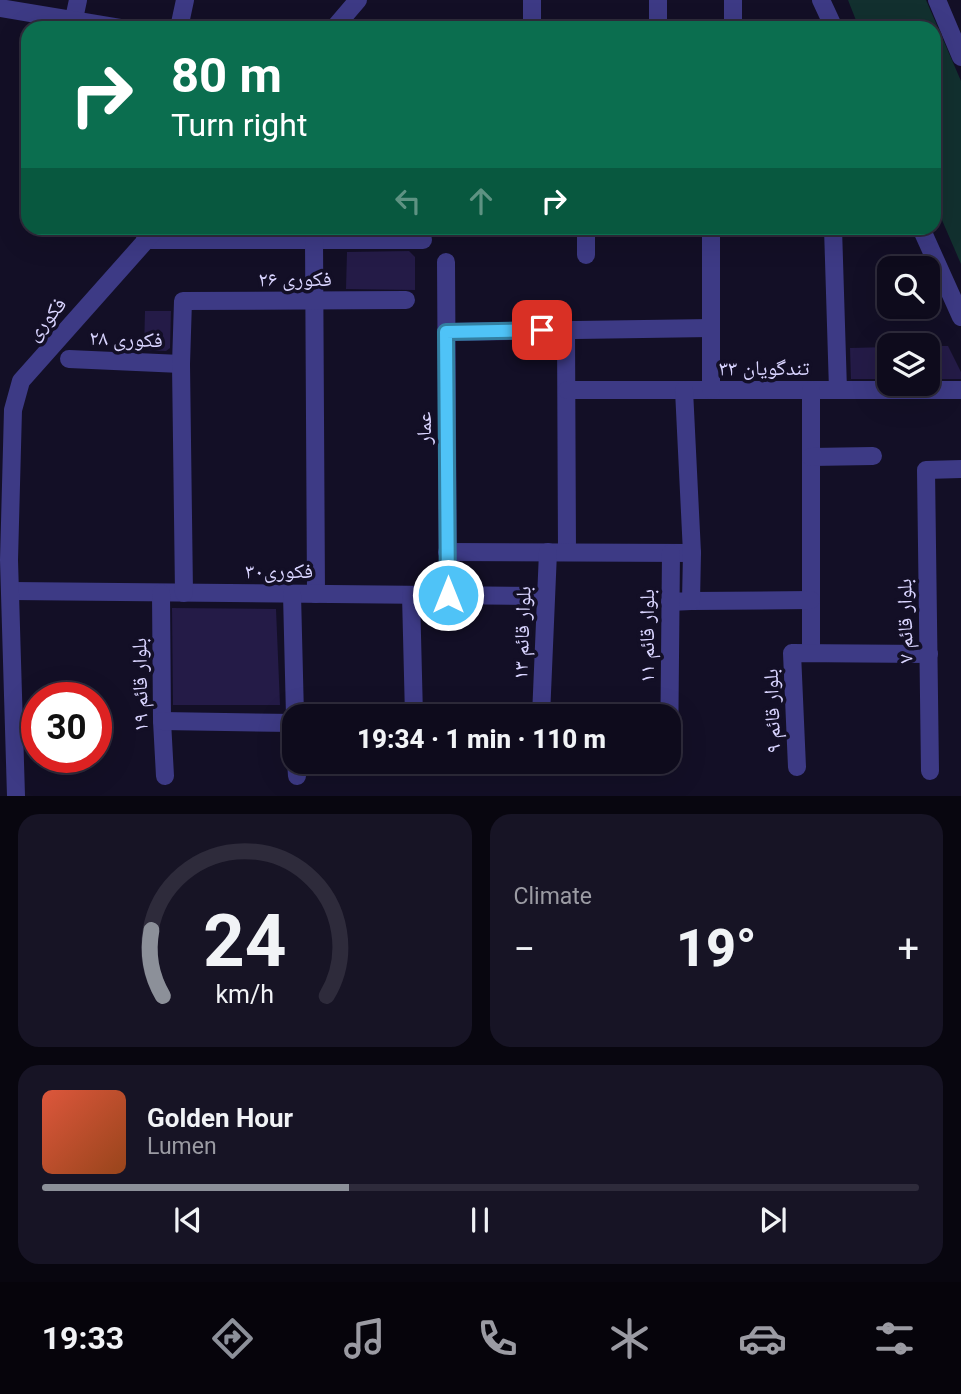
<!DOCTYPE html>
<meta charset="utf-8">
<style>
:root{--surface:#0e0b1c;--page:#171425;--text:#f1f3f6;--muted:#9b9ba3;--line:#2e2b3b;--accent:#8c9099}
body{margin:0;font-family:Roboto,"Noto Naskh Arabic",sans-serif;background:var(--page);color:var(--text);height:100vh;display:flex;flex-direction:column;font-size:26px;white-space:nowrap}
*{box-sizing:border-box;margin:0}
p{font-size:23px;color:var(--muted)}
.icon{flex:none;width:38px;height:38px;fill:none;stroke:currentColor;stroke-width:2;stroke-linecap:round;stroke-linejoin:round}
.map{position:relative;height:796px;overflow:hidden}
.sheet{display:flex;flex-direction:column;gap:18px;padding:18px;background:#08060f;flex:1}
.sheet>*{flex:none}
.banner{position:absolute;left:21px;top:21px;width:920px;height:214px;border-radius:21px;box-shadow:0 7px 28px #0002,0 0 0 2px var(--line);background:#0b6e4f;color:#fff;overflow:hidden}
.controls{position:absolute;left:877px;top:256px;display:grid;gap:14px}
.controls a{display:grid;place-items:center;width:63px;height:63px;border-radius:14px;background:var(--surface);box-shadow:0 7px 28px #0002,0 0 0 2px var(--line);font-size:35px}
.speed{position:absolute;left:21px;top:682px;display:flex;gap:14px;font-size:35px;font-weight:700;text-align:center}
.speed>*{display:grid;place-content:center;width:91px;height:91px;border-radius:50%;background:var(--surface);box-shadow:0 7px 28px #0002,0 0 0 2px var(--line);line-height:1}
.speed .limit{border:10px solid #d22;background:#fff;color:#111}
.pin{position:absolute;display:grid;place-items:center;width:60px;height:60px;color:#fff;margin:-30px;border-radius:14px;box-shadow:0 4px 10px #0006}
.me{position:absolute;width:77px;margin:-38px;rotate:0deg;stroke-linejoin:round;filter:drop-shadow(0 0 5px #0008)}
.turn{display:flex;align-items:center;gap:24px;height:147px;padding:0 35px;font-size:32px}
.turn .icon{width:91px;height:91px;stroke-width:2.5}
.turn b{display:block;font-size:49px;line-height:60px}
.lanes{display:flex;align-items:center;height:66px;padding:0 35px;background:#0003;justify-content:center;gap:35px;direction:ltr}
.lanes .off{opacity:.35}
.big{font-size:52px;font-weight:800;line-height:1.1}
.sheet .card{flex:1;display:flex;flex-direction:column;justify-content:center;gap:10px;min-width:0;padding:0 24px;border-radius:21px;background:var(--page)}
.sheet .dial{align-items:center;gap:0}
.dial svg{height:182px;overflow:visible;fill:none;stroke:var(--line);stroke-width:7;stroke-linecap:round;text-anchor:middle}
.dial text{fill:var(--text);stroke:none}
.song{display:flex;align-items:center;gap:21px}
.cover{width:84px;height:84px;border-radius:10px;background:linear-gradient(135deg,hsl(10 70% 55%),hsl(20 70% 35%))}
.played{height:7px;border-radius:4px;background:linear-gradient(90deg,var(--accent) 35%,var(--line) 35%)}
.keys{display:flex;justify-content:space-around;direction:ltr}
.heat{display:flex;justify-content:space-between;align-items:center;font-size:38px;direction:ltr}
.sheet .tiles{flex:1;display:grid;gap:18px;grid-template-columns:1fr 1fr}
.card:last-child{grid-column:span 2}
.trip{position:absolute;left:282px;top:704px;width:399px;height:70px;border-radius:21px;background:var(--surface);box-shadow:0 7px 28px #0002,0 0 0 2px var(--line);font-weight:800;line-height:70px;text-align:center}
.tab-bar{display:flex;height:112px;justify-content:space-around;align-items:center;background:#06040b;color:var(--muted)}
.tab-bar .icon{width:49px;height:49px}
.tab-bar .active{color:var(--accent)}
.tab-bar b{font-size:32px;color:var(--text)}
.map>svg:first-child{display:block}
.green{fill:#12302f}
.building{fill:#241b47}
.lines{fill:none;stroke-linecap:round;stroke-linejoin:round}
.minor{stroke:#3d3a85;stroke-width:18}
.tertiary{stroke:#3d3a85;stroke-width:18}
.route-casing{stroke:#337fa1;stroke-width:18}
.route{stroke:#4fc3f7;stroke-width:12}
.labels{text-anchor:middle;stroke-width:7;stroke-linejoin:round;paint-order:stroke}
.street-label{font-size:21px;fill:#d9d4ff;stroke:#130f26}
</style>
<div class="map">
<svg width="961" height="796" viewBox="0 0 961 796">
<rect width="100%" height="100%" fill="#130f26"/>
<path class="green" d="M848,0H926L961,81V264L935,204L934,28H859Z"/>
<g class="building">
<path d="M409,251L415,257V290L346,289L347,252Z"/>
<path d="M145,311H171L170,348L166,351L144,350Z"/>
<path d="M928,346H948L961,372V379H928Z"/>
<path d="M889,347V379H851L850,348Z"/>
<path d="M172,608L276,609L280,705H173Z"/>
</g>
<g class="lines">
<g class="minor">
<path d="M532,0V21"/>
<path d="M658,0V28"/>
<path d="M733,0V28"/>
<path d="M72,28L78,0"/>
<path d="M179,28L185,0"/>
<path d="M833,228L838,390"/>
<path d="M145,240H423"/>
<path d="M314,240L316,594"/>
<path d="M586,255V228"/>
<path d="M446,262L448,595"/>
<path d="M566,330L567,552"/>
<path d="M446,332L711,328"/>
<path d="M69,359L181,364"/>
<path d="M567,390H961"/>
<path d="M711,390V228"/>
<path d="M811,390V653"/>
<path d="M811,457L873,456"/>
<path d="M447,552L692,553"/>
<path d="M11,591L546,596"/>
<path d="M161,593L162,721L165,776"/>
<path d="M184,593L181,364L183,301L406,300"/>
<path d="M292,594L295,716"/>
<path d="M411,595L414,716"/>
<path d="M691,601L811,600"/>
<path d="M670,602L691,601L692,553L684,390"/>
<path d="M541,716L548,552"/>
<path d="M162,721L294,723"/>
<path d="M296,761L297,776"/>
<path d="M415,761V763"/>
<path d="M669,762L671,553"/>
<path d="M797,767L792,653L929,654"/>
<path d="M930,771L926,470L961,469"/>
</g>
<g class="tertiary">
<path d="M821,0L834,28"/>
<path d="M937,0L961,57"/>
<path d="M0,8L120,28"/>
<path d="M334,28L358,0"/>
<path d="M921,228L961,317"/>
<path d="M16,796L9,560L13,410L21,381L157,228"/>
</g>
</g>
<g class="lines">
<defs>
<path id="route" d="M448,595L446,332L542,330"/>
</defs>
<use href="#route" class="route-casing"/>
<use href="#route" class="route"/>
</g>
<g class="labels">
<g class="street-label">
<text x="295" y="286">فکوری ۲۶</text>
<text transform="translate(46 319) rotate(-49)" y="7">فکوری</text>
<text transform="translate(126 339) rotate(2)" y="7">فکوری ۲۸</text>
<text x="764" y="375">۳۳ تندگویان</text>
<text transform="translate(424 428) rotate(-90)" y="7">عمار</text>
<text x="279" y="578">فکوری۳۰</text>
<text transform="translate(905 621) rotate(-91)" y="7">بلوار قائم ۷</text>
<text transform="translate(522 633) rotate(-88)" y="7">بلوار قائم ۱۳</text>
<text transform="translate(647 636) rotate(-90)" y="7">بلوار قائم ۱۱</text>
<text transform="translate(140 685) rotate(-91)" y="7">بلوار قائم ۱۹</text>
<text transform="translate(772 711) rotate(-92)" y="7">بلوار قائم ۹</text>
</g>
</g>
</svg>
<div class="controls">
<a><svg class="icon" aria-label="search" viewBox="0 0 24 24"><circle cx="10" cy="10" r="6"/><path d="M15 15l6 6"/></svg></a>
<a><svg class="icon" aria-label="layers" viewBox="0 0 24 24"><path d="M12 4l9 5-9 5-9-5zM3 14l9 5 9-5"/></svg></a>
</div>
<div class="speed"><div class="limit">30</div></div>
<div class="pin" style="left:542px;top:330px;background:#d93025"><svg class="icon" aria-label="arrive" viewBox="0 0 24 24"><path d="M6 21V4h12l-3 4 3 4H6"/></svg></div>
<svg class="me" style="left:448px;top:595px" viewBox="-20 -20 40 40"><circle r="17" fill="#4fc3f7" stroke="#fff" stroke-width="3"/><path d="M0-11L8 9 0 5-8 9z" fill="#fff"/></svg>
<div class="trip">19:34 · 1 min · 110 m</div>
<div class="banner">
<div class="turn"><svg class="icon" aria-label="right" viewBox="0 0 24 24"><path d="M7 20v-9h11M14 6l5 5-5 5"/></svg><div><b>80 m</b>Turn right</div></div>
<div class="lanes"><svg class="icon off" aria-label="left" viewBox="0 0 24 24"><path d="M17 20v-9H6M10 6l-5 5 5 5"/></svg><svg class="icon off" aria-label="ahead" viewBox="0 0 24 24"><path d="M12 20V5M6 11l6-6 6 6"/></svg><svg class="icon" aria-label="right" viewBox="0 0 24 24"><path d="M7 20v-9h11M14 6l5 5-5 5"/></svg></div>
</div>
</div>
<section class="sheet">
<div class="tiles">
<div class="card dial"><svg viewBox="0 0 100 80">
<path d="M14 69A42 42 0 1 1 86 69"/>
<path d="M14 69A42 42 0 0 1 9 40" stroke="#8c9099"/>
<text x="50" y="56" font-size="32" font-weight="700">24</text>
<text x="50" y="72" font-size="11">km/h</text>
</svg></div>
<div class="card"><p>Climate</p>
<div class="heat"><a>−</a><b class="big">19°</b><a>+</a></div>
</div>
<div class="card">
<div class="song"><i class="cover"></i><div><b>Golden Hour</b><p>Lumen</p></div></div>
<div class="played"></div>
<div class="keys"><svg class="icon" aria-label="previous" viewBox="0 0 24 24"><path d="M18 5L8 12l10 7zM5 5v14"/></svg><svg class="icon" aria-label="pause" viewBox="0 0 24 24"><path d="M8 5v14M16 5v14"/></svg><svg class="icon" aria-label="next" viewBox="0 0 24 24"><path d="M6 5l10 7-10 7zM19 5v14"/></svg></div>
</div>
</div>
</section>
<nav class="tab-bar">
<b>19:33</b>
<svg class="icon active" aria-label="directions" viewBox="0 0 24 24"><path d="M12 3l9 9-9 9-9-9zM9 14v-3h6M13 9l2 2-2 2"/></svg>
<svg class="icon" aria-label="music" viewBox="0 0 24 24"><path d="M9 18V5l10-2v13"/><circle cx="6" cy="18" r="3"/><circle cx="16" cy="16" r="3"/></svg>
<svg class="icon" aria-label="phone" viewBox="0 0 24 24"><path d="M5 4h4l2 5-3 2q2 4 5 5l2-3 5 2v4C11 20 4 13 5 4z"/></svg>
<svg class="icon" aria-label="climate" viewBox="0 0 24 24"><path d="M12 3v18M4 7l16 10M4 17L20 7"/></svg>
<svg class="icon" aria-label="car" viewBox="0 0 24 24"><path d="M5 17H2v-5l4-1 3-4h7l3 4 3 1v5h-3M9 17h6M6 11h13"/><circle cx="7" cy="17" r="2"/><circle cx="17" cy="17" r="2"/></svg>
<svg class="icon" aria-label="filters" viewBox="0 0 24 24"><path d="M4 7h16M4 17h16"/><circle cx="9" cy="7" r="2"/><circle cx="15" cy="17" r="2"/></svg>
</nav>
